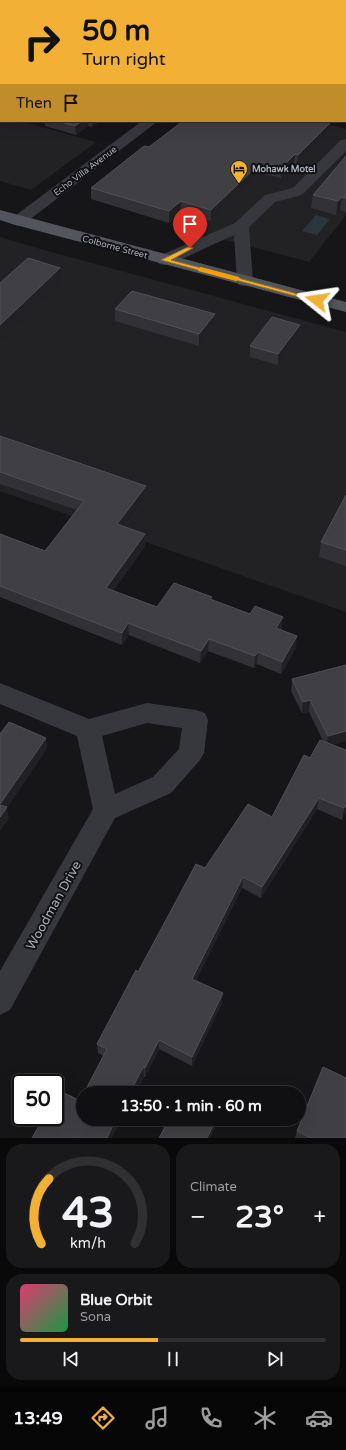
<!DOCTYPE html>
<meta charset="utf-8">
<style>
:root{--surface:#101012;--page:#19191b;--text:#f1f3f6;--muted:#9c9d9f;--line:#303032;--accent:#f2b134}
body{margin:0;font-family:"Varela Round",sans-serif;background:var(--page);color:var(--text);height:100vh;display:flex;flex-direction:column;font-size:15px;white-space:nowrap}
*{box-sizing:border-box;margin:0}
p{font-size:13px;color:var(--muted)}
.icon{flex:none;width:22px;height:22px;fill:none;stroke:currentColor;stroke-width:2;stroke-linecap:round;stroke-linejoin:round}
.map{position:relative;height:1138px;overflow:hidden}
.sheet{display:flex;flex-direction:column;gap:6px;padding:6px;background:#09090a;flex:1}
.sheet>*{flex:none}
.hud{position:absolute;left:0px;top:0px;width:346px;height:122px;box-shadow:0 4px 16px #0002,0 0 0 1px var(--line);background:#f2b134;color:#111;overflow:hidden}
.speed{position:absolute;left:12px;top:1074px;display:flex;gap:8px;font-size:20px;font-weight:700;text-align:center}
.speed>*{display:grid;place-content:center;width:52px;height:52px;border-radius:50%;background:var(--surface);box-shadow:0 4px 16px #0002,0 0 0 1px var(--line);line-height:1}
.speed .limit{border:2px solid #111;border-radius:6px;background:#fff;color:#111}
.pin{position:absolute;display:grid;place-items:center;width:34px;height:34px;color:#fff;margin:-41px -17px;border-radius:50% 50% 50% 0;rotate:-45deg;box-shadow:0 0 4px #0007}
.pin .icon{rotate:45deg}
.me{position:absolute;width:44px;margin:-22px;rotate:285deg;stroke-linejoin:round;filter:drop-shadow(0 0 3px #0008)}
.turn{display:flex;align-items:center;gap:14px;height:84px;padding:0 16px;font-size:18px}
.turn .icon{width:52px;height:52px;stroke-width:2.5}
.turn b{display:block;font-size:28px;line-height:34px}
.then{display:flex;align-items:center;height:38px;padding:0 16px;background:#0003;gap:8px;font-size:15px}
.big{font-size:30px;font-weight:700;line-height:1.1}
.sheet .widget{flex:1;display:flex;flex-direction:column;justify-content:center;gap:6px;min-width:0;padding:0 14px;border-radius:16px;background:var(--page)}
.sheet .dial{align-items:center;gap:0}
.dial svg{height:104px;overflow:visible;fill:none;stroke:var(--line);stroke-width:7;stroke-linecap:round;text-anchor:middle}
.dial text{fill:var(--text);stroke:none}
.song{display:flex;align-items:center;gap:12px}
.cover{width:48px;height:48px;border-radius:6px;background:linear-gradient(135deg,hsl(340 70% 55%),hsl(140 70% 35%))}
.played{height:4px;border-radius:2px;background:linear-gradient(90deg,var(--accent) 45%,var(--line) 45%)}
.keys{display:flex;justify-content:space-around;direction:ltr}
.heat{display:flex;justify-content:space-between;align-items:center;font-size:22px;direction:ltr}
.sheet .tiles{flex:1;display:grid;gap:6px;grid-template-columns:1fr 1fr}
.widget:last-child{grid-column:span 2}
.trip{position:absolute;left:76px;top:1086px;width:230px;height:40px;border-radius:20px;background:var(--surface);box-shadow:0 4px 16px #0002,0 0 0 1px var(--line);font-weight:700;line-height:40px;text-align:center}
.dock{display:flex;height:64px;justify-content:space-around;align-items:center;background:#060607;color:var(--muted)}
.dock .icon{width:28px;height:28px}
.dock .on{color:var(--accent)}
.dock b{font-size:18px;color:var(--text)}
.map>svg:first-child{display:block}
.built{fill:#222225}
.water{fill:#2c353c}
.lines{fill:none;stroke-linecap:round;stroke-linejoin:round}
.stream{fill:#2c353c;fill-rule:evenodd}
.minor{fill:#37383d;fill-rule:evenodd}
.major{fill:#53555c;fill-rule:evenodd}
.wall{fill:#323236}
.shaded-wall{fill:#212124}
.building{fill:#3f3f44;stroke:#4f5156}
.route{fill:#f2b134;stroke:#9d7322}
.slow{fill:#f59e0b}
.labels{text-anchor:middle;stroke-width:4;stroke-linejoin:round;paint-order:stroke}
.far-poi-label{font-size:9px;font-weight:bold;fill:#a8adb8;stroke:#111113;text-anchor:start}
.far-street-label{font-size:9px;fill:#a8adb8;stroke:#111113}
.near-street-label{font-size:13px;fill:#a8adb8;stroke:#111113}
</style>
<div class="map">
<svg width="346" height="1138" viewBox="0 0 346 1138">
<rect width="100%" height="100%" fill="#161618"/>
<g class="built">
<path d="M0,115L1,121H20L96,142L31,190L0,181Z"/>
<path d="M316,121L346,129V215L309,262L170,225L230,160Z"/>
<path d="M0,237L44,250L346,332V612L0,491Z"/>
</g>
<path class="water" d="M316,215L330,219L317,235L302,231Z"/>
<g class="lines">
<rect class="stream" x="11" y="0" width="4" height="1"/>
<g class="minor">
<path d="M312,0H329L330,1H313Z"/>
<path d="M142,121H158L24,224L18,226L12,224L10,221L12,218Z"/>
<path d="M346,139V151L304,193L299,196L275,202L249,227L253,281L251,285L245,286L239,285L237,281L234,235L171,264L165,265L159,264L157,260L159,256L235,223L265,195L289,189L294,187L341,140Z"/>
<path d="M0,683L89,719L147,703L196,710L205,713L208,720L204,753L200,760L171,793L115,818L10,1010L0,1015V971L93,809L77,736L0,704ZM147,723L182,728L179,749L153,777L115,794L102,736Z"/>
</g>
<path class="major" d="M0,210L346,302V312L12,224L0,220Z"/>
</g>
<g class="wall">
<path d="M45,121H101L92,127L88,126L76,135L45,126Z"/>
<path d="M328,133L297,166L294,165L281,178L260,173L211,221L181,212L169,223L91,199V188L149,147Z"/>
<path d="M346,156V212L340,210L336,215L311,208L313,195Z"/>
<path d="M115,309L215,314V326L199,346L115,321Z"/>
<path d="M298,336L278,365L250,357V346Z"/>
<path d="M0,436L146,498L125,527L145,534V546L113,591L157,607L212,600L282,629L281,630L296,648L281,674L257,664L254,668L208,651L200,663L129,635L122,645L0,597V534L45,551L77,510L0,484Z"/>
<path d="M346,495V566L319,557L321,542Z"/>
<path d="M346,665L333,745L346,811L342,820L317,809L261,898L242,888L196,980L222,1003L192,1066L159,1049L145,1077H144L135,1093H84L104,1056L98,1053L97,1044L138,972L205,868L272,817L310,758L323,741L309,712L302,713L291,691L292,679Z"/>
<path d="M297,1131L346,1138H295Z"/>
</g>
<g class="shaded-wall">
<path d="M346,34V44H345V35Z"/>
<path d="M82,121H88V126L76,135L75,126Z"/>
<path d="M92,121H101L92,127Z"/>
<path d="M330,123L328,133L297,166L298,155Z"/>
<path d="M295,154L294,165L281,178L282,167Z"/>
<path d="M261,162L260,173L211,221V210Z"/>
<path d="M342,197L340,210L336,215L338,201Z"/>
<path d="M181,201V212L169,223V211Z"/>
<path d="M60,268L62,283L0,342V325Z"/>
<path d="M215,314V326L199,346V334Z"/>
<path d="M300,325L298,336L278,365V354Z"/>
<path d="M146,486V498L118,536L117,524Z"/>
<path d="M145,534V546L107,600L106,588Z"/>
<path d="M283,617L282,629L275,640L276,628Z"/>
<path d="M128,623L129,635L122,645V633Z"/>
<path d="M297,636L296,648L281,674L282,662Z"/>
<path d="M209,639L208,651L200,663L201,651Z"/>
<path d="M258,652L257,664L254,668L255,656Z"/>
<path d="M310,700L309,712L302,713L303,702Z"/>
<path d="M346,731V741L326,747L328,736Z"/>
<path d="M46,738L47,749L7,808L9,818L0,831V804Z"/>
<path d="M319,798L317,809L261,898L262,887Z"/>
<path d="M346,805V811L342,820L344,808Z"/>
<path d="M243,877L242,888L192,989V979Z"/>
<path d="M223,993L222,1003L192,1066V1057Z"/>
<path d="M159,1040V1049L145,1077V1068Z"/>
<path d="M143,1067L144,1077L135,1093H130Z"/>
<path d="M116,1119H122L112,1138H107Z"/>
<path d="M216,1120L215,1128L210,1138H207Z"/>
</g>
<g class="building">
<path d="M341,0H346V34L345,35V1H340Z"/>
<path d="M58,121H82L75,126Z"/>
<path d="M183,121H324L330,123L298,155L295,154L282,167L261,162L211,210L181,201L169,211L91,188L144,146L149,147Z"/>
<path d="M346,156V198L342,197L338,201L313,195Z"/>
<path d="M28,258L60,268L0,325V283Z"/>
<path d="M132,291L215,314L199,334L115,309Z"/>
<path d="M272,317L300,325L278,354L250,346Z"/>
<path d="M0,436L146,486L117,524L145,534L106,588L157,607L174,583L212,597L210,599L250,614L255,606L283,617L276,628L297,636L282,662L258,652L255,656L209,639L201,651L128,623L122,633L0,586V534L45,551L84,501L0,472Z"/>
<path d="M346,495V550L321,542Z"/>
<path d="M346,665V731L328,736L310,700L303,702L292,679Z"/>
<path d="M9,722L46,738L0,804V734Z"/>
<path d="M320,740L346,750V805L344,808L319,798L262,887L243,877L192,979L223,993L192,1057L159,1040L145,1068L143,1067L130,1093H84L107,1049L97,1044L136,970L138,972L196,864L205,868L248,804L272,817L304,755L310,758Z"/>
<path d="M0,805L7,807L0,817Z"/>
<path d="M323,1067L346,1078V1138H311L297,1131Z"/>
<path d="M59,1090L80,1101L83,1095V1119H116L107,1138H32L44,1117H55V1097Z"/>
<path d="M169,1119H214L216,1120L207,1138H159Z"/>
</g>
<path class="route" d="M188,247L193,248L171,260L320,300L319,301H314L161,260Z"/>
<path class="slow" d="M201,267L239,277L240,279L236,281L198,271V268Z"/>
<defs>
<symbol id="hotel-pin" viewBox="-11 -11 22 30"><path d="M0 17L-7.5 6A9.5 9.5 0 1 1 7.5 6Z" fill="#f2b134" stroke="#111113"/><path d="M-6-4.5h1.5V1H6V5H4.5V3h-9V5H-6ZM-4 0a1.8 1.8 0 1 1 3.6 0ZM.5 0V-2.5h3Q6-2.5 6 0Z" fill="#111"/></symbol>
</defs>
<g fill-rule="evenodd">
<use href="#hotel-pin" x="229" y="159" width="20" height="27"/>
</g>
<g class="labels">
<g class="far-poi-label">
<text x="252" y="172">Mohawk Motel</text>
</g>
<g class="far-street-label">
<text transform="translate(85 171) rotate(-37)" y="3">Echo Villa Avenue</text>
<text transform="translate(115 247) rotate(15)" y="3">Colborne Street</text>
</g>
<g class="near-street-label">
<text transform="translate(53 905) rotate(-61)" y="5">Woodman Drive</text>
</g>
</g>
</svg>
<div class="speed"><div class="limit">50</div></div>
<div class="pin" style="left:190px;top:248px;background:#d93025"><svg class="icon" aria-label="arrive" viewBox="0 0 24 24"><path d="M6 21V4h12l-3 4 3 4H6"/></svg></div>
<svg class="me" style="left:317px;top:300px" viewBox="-20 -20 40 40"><path d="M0-17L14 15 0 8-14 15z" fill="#f2b134" stroke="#fff" stroke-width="4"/></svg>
<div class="trip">13:50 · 1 min · 60 m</div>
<div class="hud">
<div class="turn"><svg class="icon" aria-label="right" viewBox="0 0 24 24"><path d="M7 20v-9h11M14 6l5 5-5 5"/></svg><div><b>50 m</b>Turn right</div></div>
<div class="then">Then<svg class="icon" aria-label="arrive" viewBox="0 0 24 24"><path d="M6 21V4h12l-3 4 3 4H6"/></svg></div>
</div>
</div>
<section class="sheet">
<div class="tiles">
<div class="widget dial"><svg viewBox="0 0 100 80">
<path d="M14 69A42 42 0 1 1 86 69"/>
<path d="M14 69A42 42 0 0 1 20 19" stroke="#f2b134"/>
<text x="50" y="56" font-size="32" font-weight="700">43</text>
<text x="50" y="72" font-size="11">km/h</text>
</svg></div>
<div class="widget"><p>Climate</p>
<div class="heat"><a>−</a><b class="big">23°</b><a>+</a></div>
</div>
<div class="widget">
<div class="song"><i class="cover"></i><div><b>Blue Orbit</b><p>Sona</p></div></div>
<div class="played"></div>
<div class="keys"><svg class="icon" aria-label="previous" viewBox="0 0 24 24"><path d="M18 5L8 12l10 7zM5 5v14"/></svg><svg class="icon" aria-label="pause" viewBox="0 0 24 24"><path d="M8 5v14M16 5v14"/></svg><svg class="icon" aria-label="next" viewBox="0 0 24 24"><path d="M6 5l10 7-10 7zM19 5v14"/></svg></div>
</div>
</div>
</section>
<nav class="dock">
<b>13:49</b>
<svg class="icon on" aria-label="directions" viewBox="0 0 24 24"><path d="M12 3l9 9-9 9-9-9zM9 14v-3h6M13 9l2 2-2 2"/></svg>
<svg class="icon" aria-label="music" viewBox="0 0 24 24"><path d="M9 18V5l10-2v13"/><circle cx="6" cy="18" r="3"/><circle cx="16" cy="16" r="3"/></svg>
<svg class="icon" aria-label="phone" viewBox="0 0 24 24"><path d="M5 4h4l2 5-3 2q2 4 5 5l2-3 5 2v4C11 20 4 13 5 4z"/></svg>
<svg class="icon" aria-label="climate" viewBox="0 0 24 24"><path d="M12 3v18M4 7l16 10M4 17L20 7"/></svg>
<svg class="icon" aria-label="car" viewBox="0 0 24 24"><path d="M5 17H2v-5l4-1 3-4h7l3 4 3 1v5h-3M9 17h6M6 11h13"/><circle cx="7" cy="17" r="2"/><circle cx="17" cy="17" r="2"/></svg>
</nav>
